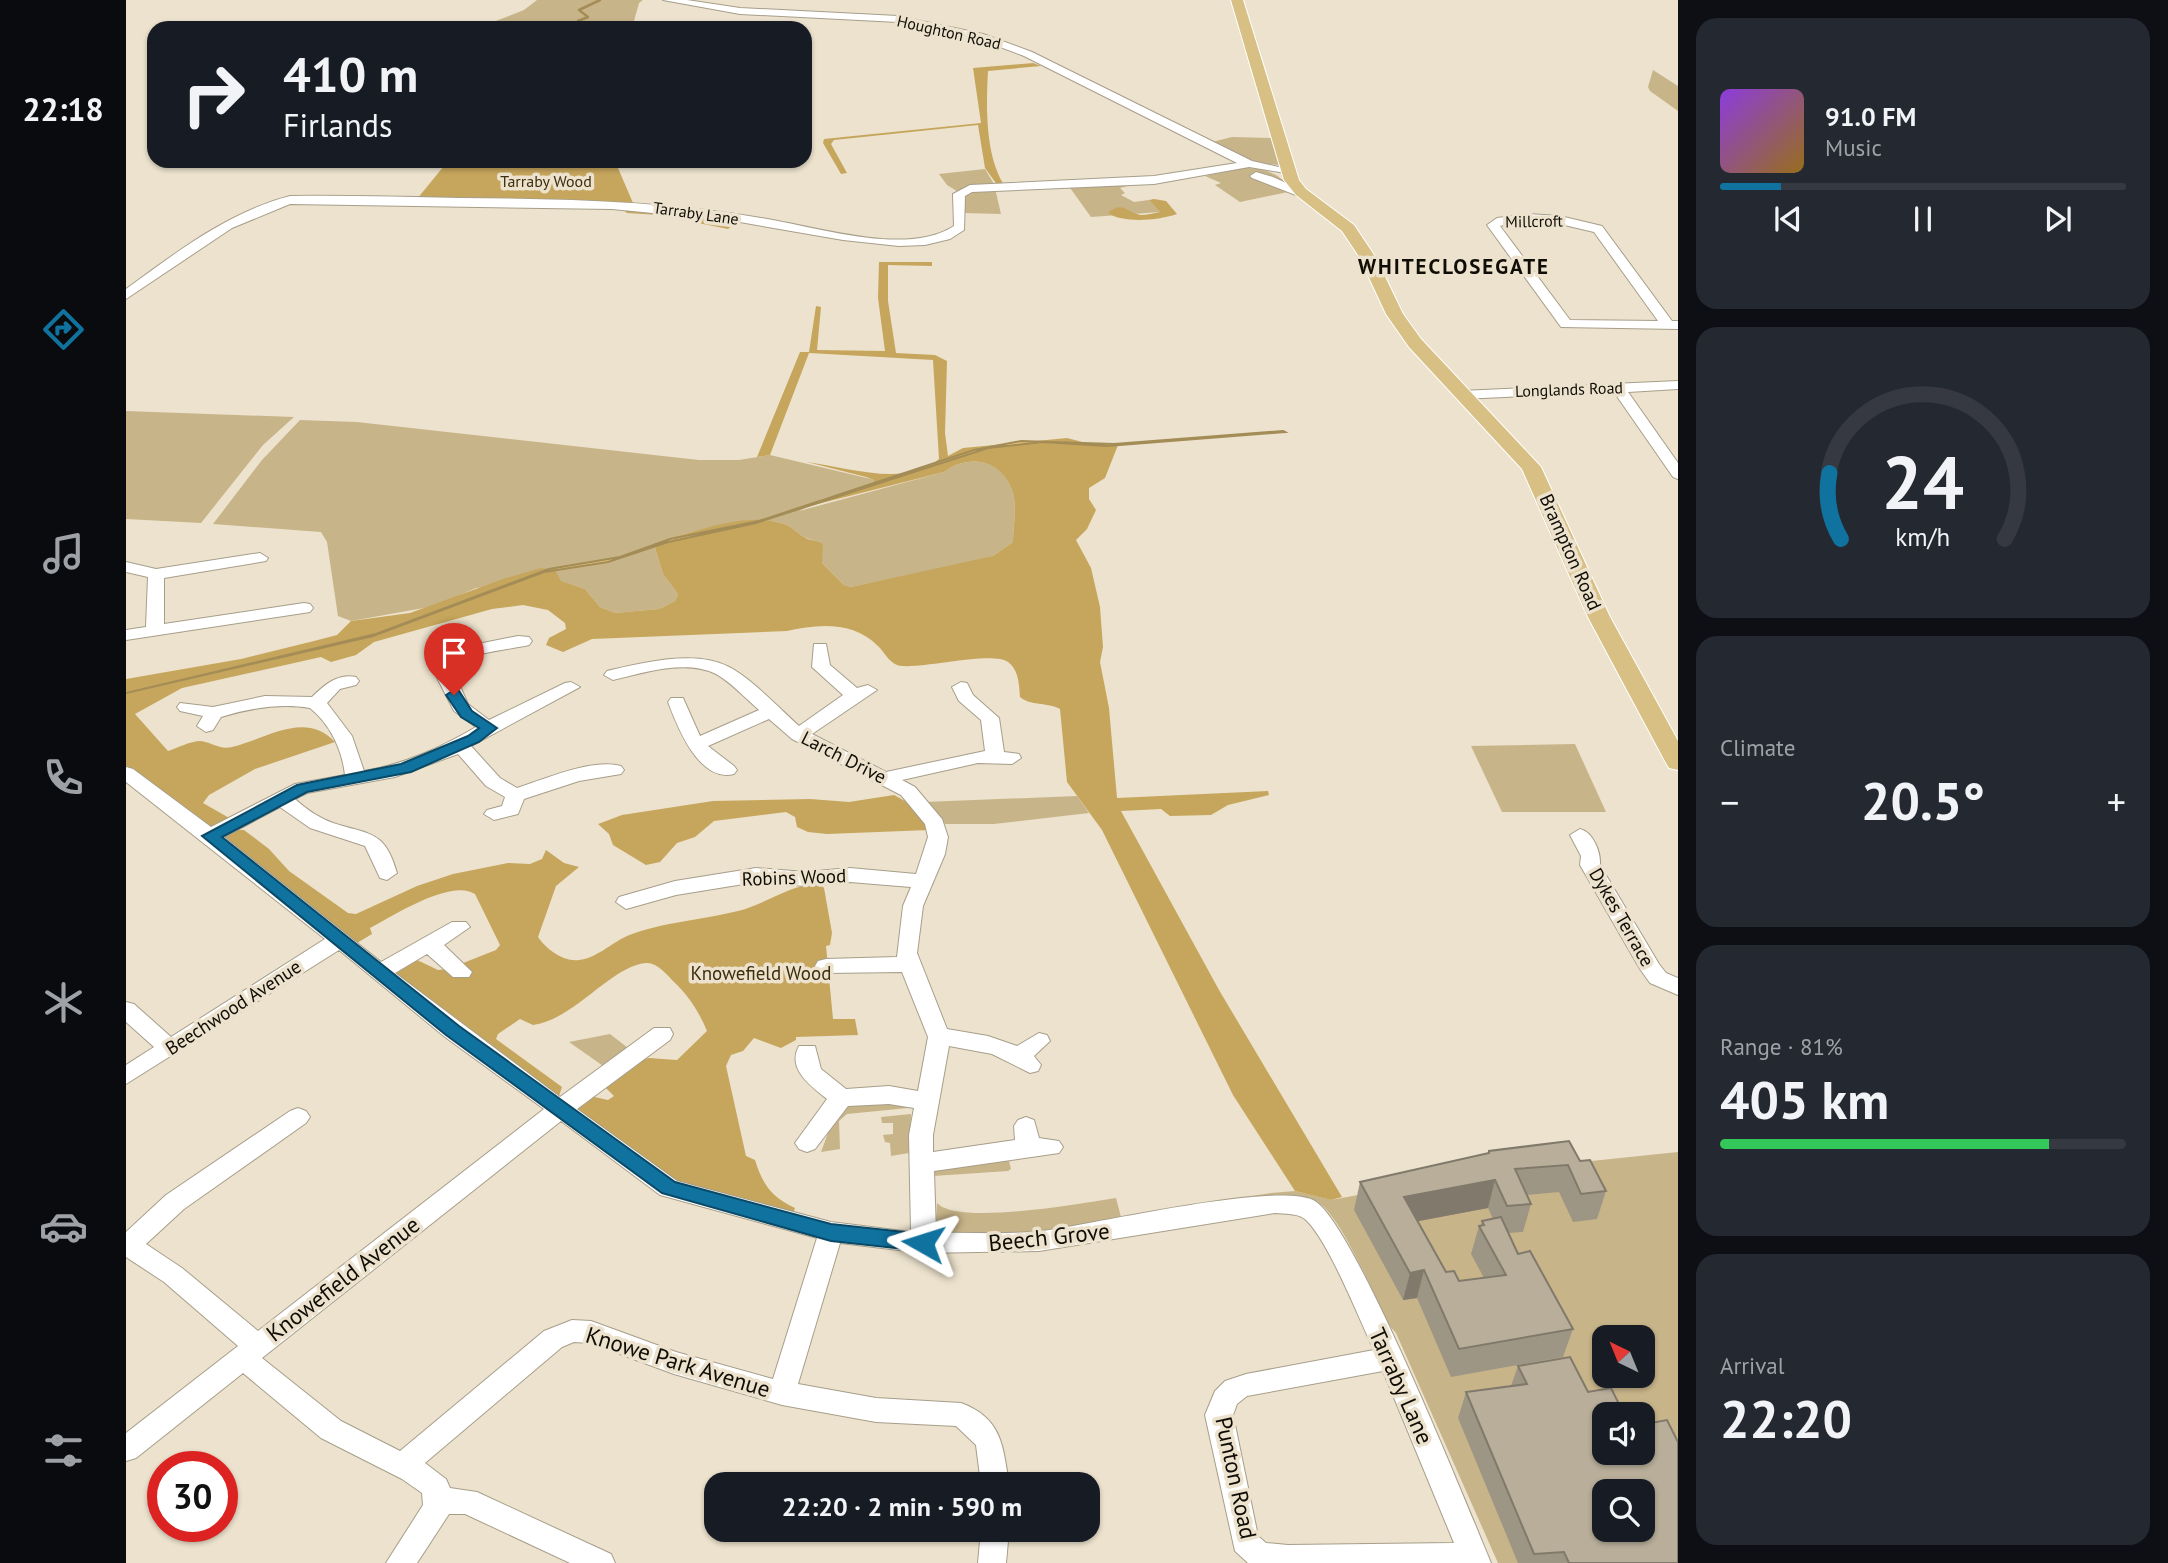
<!DOCTYPE html>
<meta charset="utf-8">
<style>
:root{--surface:#171b24;--page:#242831;--text:#f1f3f6;--muted:#9ea1a6;--line:#363941;--accent:#0f729f}
body{margin:0;font-family:"PT Sans",sans-serif;background:var(--page);color:var(--text);height:100vh;display:flex;flex-direction:column;font-size:26px;white-space:nowrap}
*{box-sizing:border-box;margin:0}
p{font-size:23px;color:var(--muted)}
.icon{flex:none;width:38px;height:38px;fill:none;stroke:currentColor;stroke-width:2;stroke-linecap:round;stroke-linejoin:round}
.map{position:relative;flex:1;overflow:hidden}
.panel{display:flex;flex-direction:column;gap:18px;padding:18px;background:#0d0f14;width:490px}
.panel>*{flex:none}
.hud{position:absolute;left:21px;top:21px;width:665px;height:147px;border-radius:21px;box-shadow:0 2px 5px #0004;background:#171b24;color:var(--text);overflow:hidden}
.needle{width:46px;rotate:317deg}
.controls{position:absolute;left:1466px;top:1325px;display:grid;gap:14px}
.controls a{display:grid;place-items:center;width:63px;height:63px;border-radius:14px;background:var(--surface);box-shadow:0 2px 5px #0004;font-size:35px}
.speed{position:absolute;left:21px;top:1451px;display:flex;gap:14px;font-size:35px;font-weight:700;text-align:center}
.speed>*{display:grid;place-content:center;width:91px;height:91px;border-radius:50%;background:var(--surface);box-shadow:0 2px 5px #0004;line-height:1}
.speed .limit{border:10px solid #d22;background:#fff;color:#111}
.pin{position:absolute;display:grid;place-items:center;width:60px;height:60px;color:#fff;margin:-72px -30px;border-radius:50% 50% 50% 0;rotate:-45deg;box-shadow:0 0 7px #0007}
.pin .icon{rotate:45deg}
.me{position:absolute;width:77px;margin:-38px;rotate:276deg;stroke-linejoin:round;filter:drop-shadow(0 0 5px #0008)}
.turn{display:flex;align-items:center;gap:24px;height:147px;padding:0 21px;font-size:32px}
.turn .icon{width:91px;height:91px;stroke-width:2.5}
.turn b{display:block;font-size:49px;line-height:60px}
.big{font-size:52px;font-weight:600;line-height:1.1}
.panel .widget{flex:1;display:flex;flex-direction:column;justify-content:center;gap:10px;min-width:0;padding:0 24px;border-radius:21px;background:var(--page)}
.panel .dial{align-items:center;gap:0}
.dial svg{height:182px;overflow:visible;fill:none;stroke:var(--line);stroke-width:7;stroke-linecap:round;text-anchor:middle}
.dial text{fill:var(--text);stroke:none}
.song{display:flex;align-items:center;gap:21px}
.cover{width:84px;height:84px;border-radius:10px;background:linear-gradient(135deg,hsl(270 70% 55%),hsl(40 70% 35%))}
.played{height:7px;border-radius:4px;background:linear-gradient(90deg,var(--accent) 15%,var(--line) 15%)}
.keys{display:flex;justify-content:space-around;direction:ltr}
.heat{display:flex;justify-content:space-between;align-items:center;font-size:38px;direction:ltr}
.charge{height:10px;border-radius:5px;background:linear-gradient(90deg,#34c759 81%,var(--line) 0)}
.trip{position:absolute;left:578px;top:1472px;width:396px;height:70px;border-radius:21px;background:var(--surface);box-shadow:0 2px 5px #0004;font-weight:600;line-height:70px;text-align:center}
main{display:flex;flex:1;min-height:0}
.dock{display:flex;flex-direction:column;width:126px;justify-content:space-around;align-items:center;background:#090b0e;color:var(--muted)}
.dock .icon{width:49px;height:49px}
.dock .current{color:var(--accent)}
.dock b{font-size:32px;color:var(--text)}
.map>svg:first-child{display:block}
.green{fill:#c8b489;fill-rule:evenodd}
.forest{fill:#c6a65c}
.water{fill:#e3c278;stroke:#a48c56;stroke-width:2}
.lines{fill:none;stroke-linecap:round;stroke-linejoin:round}
.stream{stroke:#a48c56;stroke-width:2.5}
.minor-casing{stroke:#a79e8a;stroke-width:2}
.major-casing{stroke:#fff;stroke-width:2}
.minor{fill:#fff;fill-rule:evenodd}
.major{fill:#d8c085;fill-rule:evenodd}
.wall{fill:#9e9684;fill-rule:evenodd}
.shaded-wall{fill:#817a6c}
.building{fill:#b8ae9a;stroke:#817a6c;stroke-width:2;fill-rule:evenodd}
.route{fill:#0f729f;stroke:#0a4a67;stroke-width:2}
.labels{text-anchor:middle;stroke-width:7;stroke-linejoin:round;paint-order:stroke}
.far-street-label{font-size:16px;fill:#100d06;stroke:#ece2cd}
.far-park-label{font-size:16px;fill:#3d2f0e;stroke:#ece2cd}
.street-label{font-size:19px;fill:#100d06;stroke:#ece2cd}
.park-label{font-size:19px;fill:#3d2f0e;stroke:#ece2cd}
.far-district-label{font-size:21px;font-weight:bold;letter-spacing:2px;fill:#100d06;stroke:#ece2cd}
.near-street-label{font-size:23px;fill:#100d06;stroke:#ece2cd}
</style>
<main>
<nav class="dock">
<b>22:18</b>
<svg class="icon current" aria-label="directions" viewBox="0 0 24 24"><path d="M12 3l9 9-9 9-9-9zM9 14v-3h6M13 9l2 2-2 2"/></svg>
<svg class="icon" aria-label="music" viewBox="0 0 24 24"><path d="M9 18V5l10-2v13"/><circle cx="6" cy="18" r="3"/><circle cx="16" cy="16" r="3"/></svg>
<svg class="icon" aria-label="phone" viewBox="0 0 24 24"><path d="M5 4h4l2 5-3 2q2 4 5 5l2-3 5 2v4C11 20 4 13 5 4z"/></svg>
<svg class="icon" aria-label="climate" viewBox="0 0 24 24"><path d="M12 3v18M4 7l16 10M4 17L20 7"/></svg>
<svg class="icon" aria-label="car" viewBox="0 0 24 24"><path d="M5 17H2v-5l4-1 3-4h7l3 4 3 1v5h-3M9 17h6M6 11h13"/><circle cx="7" cy="17" r="2"/><circle cx="17" cy="17" r="2"/></svg>
<svg class="icon" aria-label="filters" viewBox="0 0 24 24"><path d="M4 7h16M4 17h16"/><circle cx="9" cy="7" r="2"/><circle cx="15" cy="17" r="2"/></svg>
</nav>
<div class="map">
<svg width="1552" height="1563" viewBox="0 0 1552 1563">
<rect width="100%" height="100%" fill="#ece2cd"/>
<g class="green">
<path d="M411,0H517L513,3L506,28H352L398,10Z"/>
<path d="M1527,70L1552,86V111L1524,91L1522,87Z"/>
<path d="M1106,137L1145,138L1154,165L1127,163L1086,142Z"/>
<path d="M1117,168C1139,168 1154,173 1167,191L1114,202L1089,185L1095,183L1079,176Z"/>
<path d="M859,169L868,184L875,214L837,213L834,193L821,185L813,174Z"/>
<path d="M1009,184L994,188L999,193L995,195L1008,202L1023,200L1034,212L965,217L942,185Z"/>
<path d="M0,411L168,417L137,445L75,523L0,519Z"/>
<path d="M174,420L231,422L573,460H613L644,455L749,480L748,484L696,499L673,511L818,472C844,453 878,460 887,493C891,507 887,528 887,542L867,556L850,561L725,587L718,585L696,563V544C691,540 687,541 681,538C673,535 667,527 658,524C620,512 572,532 534,541L529,548L537,574L552,594L549,601L533,609L489,613L474,607L459,589L434,581L350,588L309,606L225,621L212,616L201,542L195,532L87,524L136,460Z"/>
<path d="M1449,744L1480,812H1376L1345,746Z"/>
<path d="M951,796L963,813L868,824H819L798,802Z"/>
<path d="M484,1034L502,1048L480,1068L443,1042Z"/>
<path d="M720,1103H769L782,1108L721,1114L713,1121L714,1149L695,1152L708,1117Z"/>
<path d="M785,1114L783,1153L765,1156L764,1143L759,1142L757,1135L767,1134V1123H756L755,1117Z"/>
<path d="M1552,1152V1563H1372L1270,1333L1261,1323C1249,1297 1214,1213 1190,1201C1177,1195 1160,1196 1147,1196L924,1233L827,1235L810,1224L811,1203C832,1226 957,1203 990,1198L995,1217L1145,1193L1169,1191L1205,1200L1351,1173ZM1479,1337H1517V1376H1479ZM1479,1414H1517V1452H1479ZM1479,1491H1517V1530H1479Z"/>
<path d="M882,1157L885,1169L882,1171L807,1176L809,1169Z"/>
</g>
<g class="forest">
<path d="M907,63L915,66L862,71C860,105 859,158 879,186H872L859,168L852,125L708,140L705,144L721,173L715,174L697,143L698,139L855,123L847,68Z"/>
<path d="M322,161H489L507,203L291,199Z"/>
<path d="M1028,199L1040,201L1051,214C1034,220 998,224 982,213C997,200 1001,213 1015,215C1021,215 1028,213 1034,212L1023,200Z"/>
<path d="M493,206L612,221L602,229L533,215L501,213Z"/>
<path d="M753,262H806V266L762,265V301L770,353L809,355L821,361L819,433L822,456L837,448L941,438L972,446L992,445L979,478L963,488V499L970,510L961,529L950,540L965,568L974,607L977,647L974,662L983,708L991,798L1142,791L1143,795L1102,805L1085,815L1044,816L1035,809L995,811L1093,990L1216,1197L1205,1200L1169,1191L1107,1095L976,830L941,782L934,709C921,702 904,706 894,697C893,685 893,670 882,662C866,651 801,668 776,666C764,665 760,654 752,646C727,621 692,624 661,631L466,639L437,652L420,645L423,638L440,629L439,623L422,610L397,605L366,609L248,642L230,655L205,662L195,657L56,688L9,714L42,751C51,748 65,741 74,741C86,742 93,750 106,747C140,739 179,710 209,742L129,769L83,795L77,803L105,819L104,825L78,829L0,768V679L115,659L188,641L211,635L225,621L284,613L380,578L415,568L429,570L435,581L459,589L474,607L489,613L533,609L549,601L552,594L537,574L529,548L534,541C571,532 620,511 658,524C667,527 673,535 682,539C687,541 691,540 697,544L696,563L718,585L725,587L867,556L887,542C887,528 891,507 887,493C877,460 844,453 818,472L668,510L748,484V480L740,477L681,462C721,467 780,488 813,459L807,360L683,353L644,455L631,457L674,352H683L690,306L695,307L691,350L759,351L752,298Z"/>
<path d="M768,795L795,810L803,830L701,834L682,832L671,827L669,817L660,812L588,821L569,837L551,843L534,862L520,865L487,845L483,834L472,824L496,815L587,801L684,799L723,802Z"/>
<path d="M110,830H118L143,849L163,871L222,913L230,914L291,886L327,874L382,863L404,864L416,859L420,850L438,863L453,867L430,886L412,937C420,949 437,962 453,960C471,958 485,943 501,936C536,922 576,920 612,911C641,904 663,884 694,884L698,888L706,933L704,945L700,946L707,1019H729L732,1035L670,1037V1040L655,1048L628,1038L617,1051L605,1055L600,1066L620,1156L629,1160C637,1185 645,1197 669,1208L666,1216L556,1188L448,1111L464,1096L482,1100L488,1096L477,1085L511,1061L523,1058L551,1060L581,1031C573,1012 563,996 548,982C541,975 532,963 521,963C487,964 448,1020 407,1025L394,1019L372,1034L370,1039L436,1087L433,1096L267,973L289,959L312,970L322,969L370,950L374,945L349,894C326,878 266,916 244,928L246,934L231,943L98,842L99,836Z"/>
</g>
<path class="water" d="M1157,431L1159,432L981,446L916,442L862,448L630,523L542,542L482,562L418,572L247,636L0,693L250,634L423,569L494,557L544,539L633,521L848,450L895,441L988,444Z"/>
<g class="lines">
<path class="stream" d="M440,28L455,24L452,21L462,17L453,10L474,0"/>
<defs>
<g id="minor">
<path d="M537,0H561L614,8L772,16L857,34L906,52L1126,161L1166,170L1160,173L1123,167L1028,184L846,192L839,196L838,230L824,239L799,245L773,246L717,240L608,221L486,209L164,204L106,228L0,299V289C51,252 102,212 164,196C221,195 277,197 334,198C440,199 547,201 652,221C701,230 784,255 828,226L827,194L844,185L1028,176L1111,163L898,56L850,38L772,22L614,14Z"/>
<path d="M1130,172L1147,177L1186,195L1180,199L1126,178L1124,176Z"/>
<path d="M1402,214L1434,216L1476,226L1546,321H1552V329L1435,327L1361,225L1371,218ZM1387,222L1434,224L1468,232L1532,321L1444,320L1374,226Z"/>
<path d="M1552,381V389L1502,392L1552,463V479L1547,477L1488,392L1335,399L1328,395L1335,391Z"/>
<path d="M134,553L142,558L140,561L38,578V624L178,603L184,604L187,608L184,612L0,640V630L20,627L22,577L0,572V562L30,569Z"/>
<path d="M392,636L403,637L406,641L403,645C386,649 335,655 324,664L342,704L363,720L439,683L445,682L454,687L345,746L374,778L391,788C419,779 466,758 495,766L498,770L495,774L453,781L398,799L392,814L368,820L358,814L361,810L376,806L379,797L360,786L332,754L269,777L181,793L169,799C180,809 193,818 207,823C244,835 259,830 271,873L261,880L254,878L239,846L184,828L154,807L98,837L255,962L326,922H340L344,927L318,945L346,972L343,977H327L301,954L269,973L434,1097L528,1028H544L547,1034L544,1040L451,1109L551,1181L705,1222L785,1232L783,1135L788,1108L763,1104L722,1106L689,1149L681,1152L673,1149L669,1143L701,1099C686,1087 660,1069 673,1046H689L695,1069L720,1089L763,1086L792,1091L802,1037L776,972L700,973L692,971L689,966L692,961L700,959L771,957L777,906L785,887L724,882L680,886L630,882L550,895L500,909L490,902L493,897L549,881L630,868L680,872L724,868L790,874L802,837L799,824L775,795L666,739L643,719L582,746L608,766L611,770L608,774C573,783 551,726 542,702L545,698H557L574,736L633,710C620,699 605,682 590,674C559,659 518,673 487,680L478,675L481,671C515,663 570,649 603,667C626,679 653,708 673,726L717,695L686,667L688,644H700L704,665L731,688L742,685L751,690L686,734L760,772L859,751L855,720L833,701L826,687L835,682L841,683L847,695L873,718L878,752L893,754L895,758L886,764L852,763L776,780L789,787L816,819L822,837L819,854L797,906L791,953L821,1029L862,1036L891,1046L913,1033L921,1035L924,1041L908,1056L915,1065L912,1071L904,1073L866,1054L823,1046L807,1135V1152L889,1140L888,1126L892,1120L900,1117L908,1120L913,1138L933,1141L937,1147L933,1153L808,1171L810,1233C845,1232 881,1235 916,1231C970,1224 1146,1182 1187,1200C1226,1217 1342,1508 1365,1563H1122L1109,1551L1079,1415L1089,1391L1099,1381L1120,1374L1248,1350C1233,1319 1203,1242 1180,1220C1173,1213 1158,1214 1149,1213L913,1251L798,1253L714,1243L672,1384L750,1398L835,1403C876,1418 877,1446 883,1484H855L850,1445L830,1426L750,1422L656,1405L548,1374L464,1343L448,1342L436,1347L299,1463L320,1479L324,1488L351,1492L485,1554L489,1563H444L339,1514H323L291,1563H260L297,1505L296,1493L276,1479L195,1438L117,1373L10,1458L0,1461V1433L112,1346L38,1282L0,1257V1232L40,1195L164,1111L172,1108L180,1111L184,1117L180,1123L58,1209L20,1244L56,1268L132,1331L418,1109L319,1037L213,950L0,1084V1065L28,1047L0,1022V1002L8,1004L45,1037L199,939L0,782V767L7,769L85,827L169,784L219,775C216,749 204,724 184,708C154,703 124,708 95,717L87,730L80,732L71,726L77,716L54,711L51,707L54,703L87,707L139,696L186,697C198,685 212,673 230,677L233,681L230,685L214,689L201,703L226,736L238,771C279,764 314,748 350,727L328,711L305,666L312,657L322,650ZM435,1121L534,1195L691,1238L647,1379L550,1352L465,1321L446,1320L418,1331L274,1451L215,1421L136,1358ZM1257,1371L1328,1543L1162,1545L1140,1543L1132,1536L1107,1415L1111,1404L1121,1396Z"/>
<path d="M1454,829C1467,832 1475,852 1474,865L1533,964L1540,973L1552,978V995L1524,983L1514,969L1454,865L1455,856L1444,835Z"/>
<path d="M855,1530H883L880,1563H852Z"/>
</g>
<path id="major" d="M1105,0H1117L1173,180L1180,189L1228,225L1250,258L1277,314L1295,339L1415,467L1484,617L1552,741V770L1543,768L1540,763L1462,617L1396,469L1283,347L1260,314L1234,258L1216,231L1170,195L1158,180Z"/>
</defs>
<use href="#minor" class="minor-casing"/>
<use href="#major" class="major-casing"/>
<use href="#minor" class="minor"/>
<use href="#major" class="major"/>
</g>
<g class="wall">
<path d="M1363,1151L1454,1161L1480,1191L1471,1219L1447,1222L1433,1192L1401,1195L1405,1204L1397,1232L1382,1233L1392,1254L1447,1329L1437,1357L1325,1377L1291,1298L1277,1300L1228,1210L1234,1182L1363,1153ZM1362,1208L1367,1219L1356,1221L1355,1225L1353,1226L1345,1254L1358,1278L1333,1281L1320,1272L1292,1221Z"/>
<path d="M1392,1366L1552,1563H1392L1332,1418L1340,1392L1385,1386Z"/>
</g>
<g class="shaded-wall">
<path d="M1369,1180L1362,1208L1272,1225L1278,1197Z"/>
<path d="M1298,1270L1291,1298L1277,1300L1284,1273Z"/>
</g>
<g class="building">
<path d="M1443,1141L1454,1161L1464,1160L1480,1191L1455,1194L1442,1165L1389,1169L1405,1204L1381,1206L1369,1180L1278,1197L1320,1272L1328,1271L1333,1281L1380,1275L1353,1226L1358,1225L1356,1221L1375,1217L1392,1254L1404,1251L1447,1329L1333,1349L1298,1270L1284,1273L1234,1182L1363,1153V1151Z"/>
<path d="M1444,1357L1462,1392L1485,1388L1498,1414H1479V1452H1517V1414H1504L1516,1412L1525,1423L1541,1420L1552,1442V1563H1443L1438,1552L1408,1554L1340,1392L1401,1384L1392,1366ZM1479,1491H1517V1530H1479Z"/>
</g>
<path class="route" d="M328,690L333,691L346,711L371,728L353,742L285,772L181,792L96,837L333,1026L549,1182L705,1224L797,1234L805,1237L808,1243L805,1249L797,1251L705,1241L536,1193L320,1035L76,836L171,785L275,764L342,736L353,728L335,717L320,695Z"/>
<g class="labels">
<g class="far-street-label">
<text transform="translate(823 32) rotate(13)" y="6">Houghton Road</text>
<text transform="translate(570 213) rotate(8)" y="6">Tarraby Lane</text>
<text transform="translate(1408 221) rotate(-1)" y="6">Millcroft</text>
<text transform="translate(1443 389) rotate(-2)" y="6">Longlands Road</text>
</g>
<g class="far-park-label">
<text x="420" y="187">Tarraby Wood</text>
</g>
<g class="street-label">
<text transform="translate(1445 552) rotate(66)" y="7">Brampton Road</text>
<text transform="translate(718 757) rotate(27)" y="7">Larch Drive</text>
<text transform="translate(668 877) rotate(-2)" y="7">Robins Wood</text>
<text transform="translate(1496 917) rotate(60)" y="7">Dykes Terrace</text>
<text transform="translate(107 1007) rotate(-33)" y="7">Beechwood Avenue</text>
</g>
<g class="park-label">
<text x="635" y="980">Knowefield Wood</text>
</g>
<g class="far-district-label">
<text x="1328" y="274">WHITECLOSEGATE</text>
</g>
<g class="near-street-label">
<text transform="translate(923 1237) rotate(-6)" y="8">Beech Grove</text>
<text transform="translate(217 1279) rotate(-38)" y="8">Knowefield Avenue</text>
<text transform="translate(552 1362) rotate(17)" y="8">Knowe Park Avenue</text>
<text transform="translate(1275 1386) rotate(66)" y="8">Tarraby Lane</text>
<text transform="translate(1110 1478) rotate(78)" y="8">Punton Road</text>
</g>
</g>
</svg>
<div class="controls">
<a><svg class="needle" viewBox="-14 -14 28 28"><path d="M0-13l5 13h-10z" fill="#e53935"/><path d="M0 13l5-13h-10z" fill="#9ea1a6"/></svg></a>
<a><svg class="icon" aria-label="sound" viewBox="0 0 24 24"><path d="M4 9h4l5-4v14l-5-4H4zM17 9q2 3 0 6"/></svg></a>
<a><svg class="icon" aria-label="search" viewBox="0 0 24 24"><circle cx="10" cy="10" r="6"/><path d="M15 15l6 6"/></svg></a>
</div>
<div class="speed"><div class="limit">30</div></div>
<div class="pin" style="left:328px;top:695px;background:#d93025"><svg class="icon" aria-label="arrive" viewBox="0 0 24 24"><path d="M6 21V4h12l-3 4 3 4H6"/></svg></div>
<svg class="me" style="left:797px;top:1243px" viewBox="-20 -20 40 40"><path d="M0-17L14 15 0 8-14 15z" fill="#0f729f" stroke="#fff" stroke-width="4"/></svg>
<div class="trip">22:20 · 2 min · 590 m</div>
<div class="hud">
<div class="turn"><svg class="icon" aria-label="right" viewBox="0 0 24 24"><path d="M7 20v-9h11M14 6l5 5-5 5"/></svg><div><b>410 m</b>Firlands</div></div>
</div>
</div>
<section class="panel">
<div class="widget">
<div class="song"><i class="cover"></i><div><b>91.0 FM</b><p>Music</p></div></div>
<div class="played"></div>
<div class="keys"><svg class="icon" aria-label="previous" viewBox="0 0 24 24"><path d="M18 5L8 12l10 7zM5 5v14"/></svg><svg class="icon" aria-label="pause" viewBox="0 0 24 24"><path d="M8 5v14M16 5v14"/></svg><svg class="icon" aria-label="next" viewBox="0 0 24 24"><path d="M6 5l10 7-10 7zM19 5v14"/></svg></div>
</div>
<div class="widget dial"><svg viewBox="0 0 100 80">
<path d="M14 69A42 42 0 1 1 86 69"/>
<path d="M14 69A42 42 0 0 1 9 40" stroke="#0f729f"/>
<text x="50" y="56" font-size="32" font-weight="700">24</text>
<text x="50" y="72" font-size="11">km/h</text>
</svg></div>
<div class="widget"><p>Climate</p>
<div class="heat"><a>−</a><b class="big">20.5°</b><a>+</a></div>
</div>
<div class="widget"><p>Range · 81%</p><b class="big">405 km</b><div class="charge"></div></div>
<div class="widget"><p>Arrival</p><b class="big">22:20</b></div>
</section>
</main>
